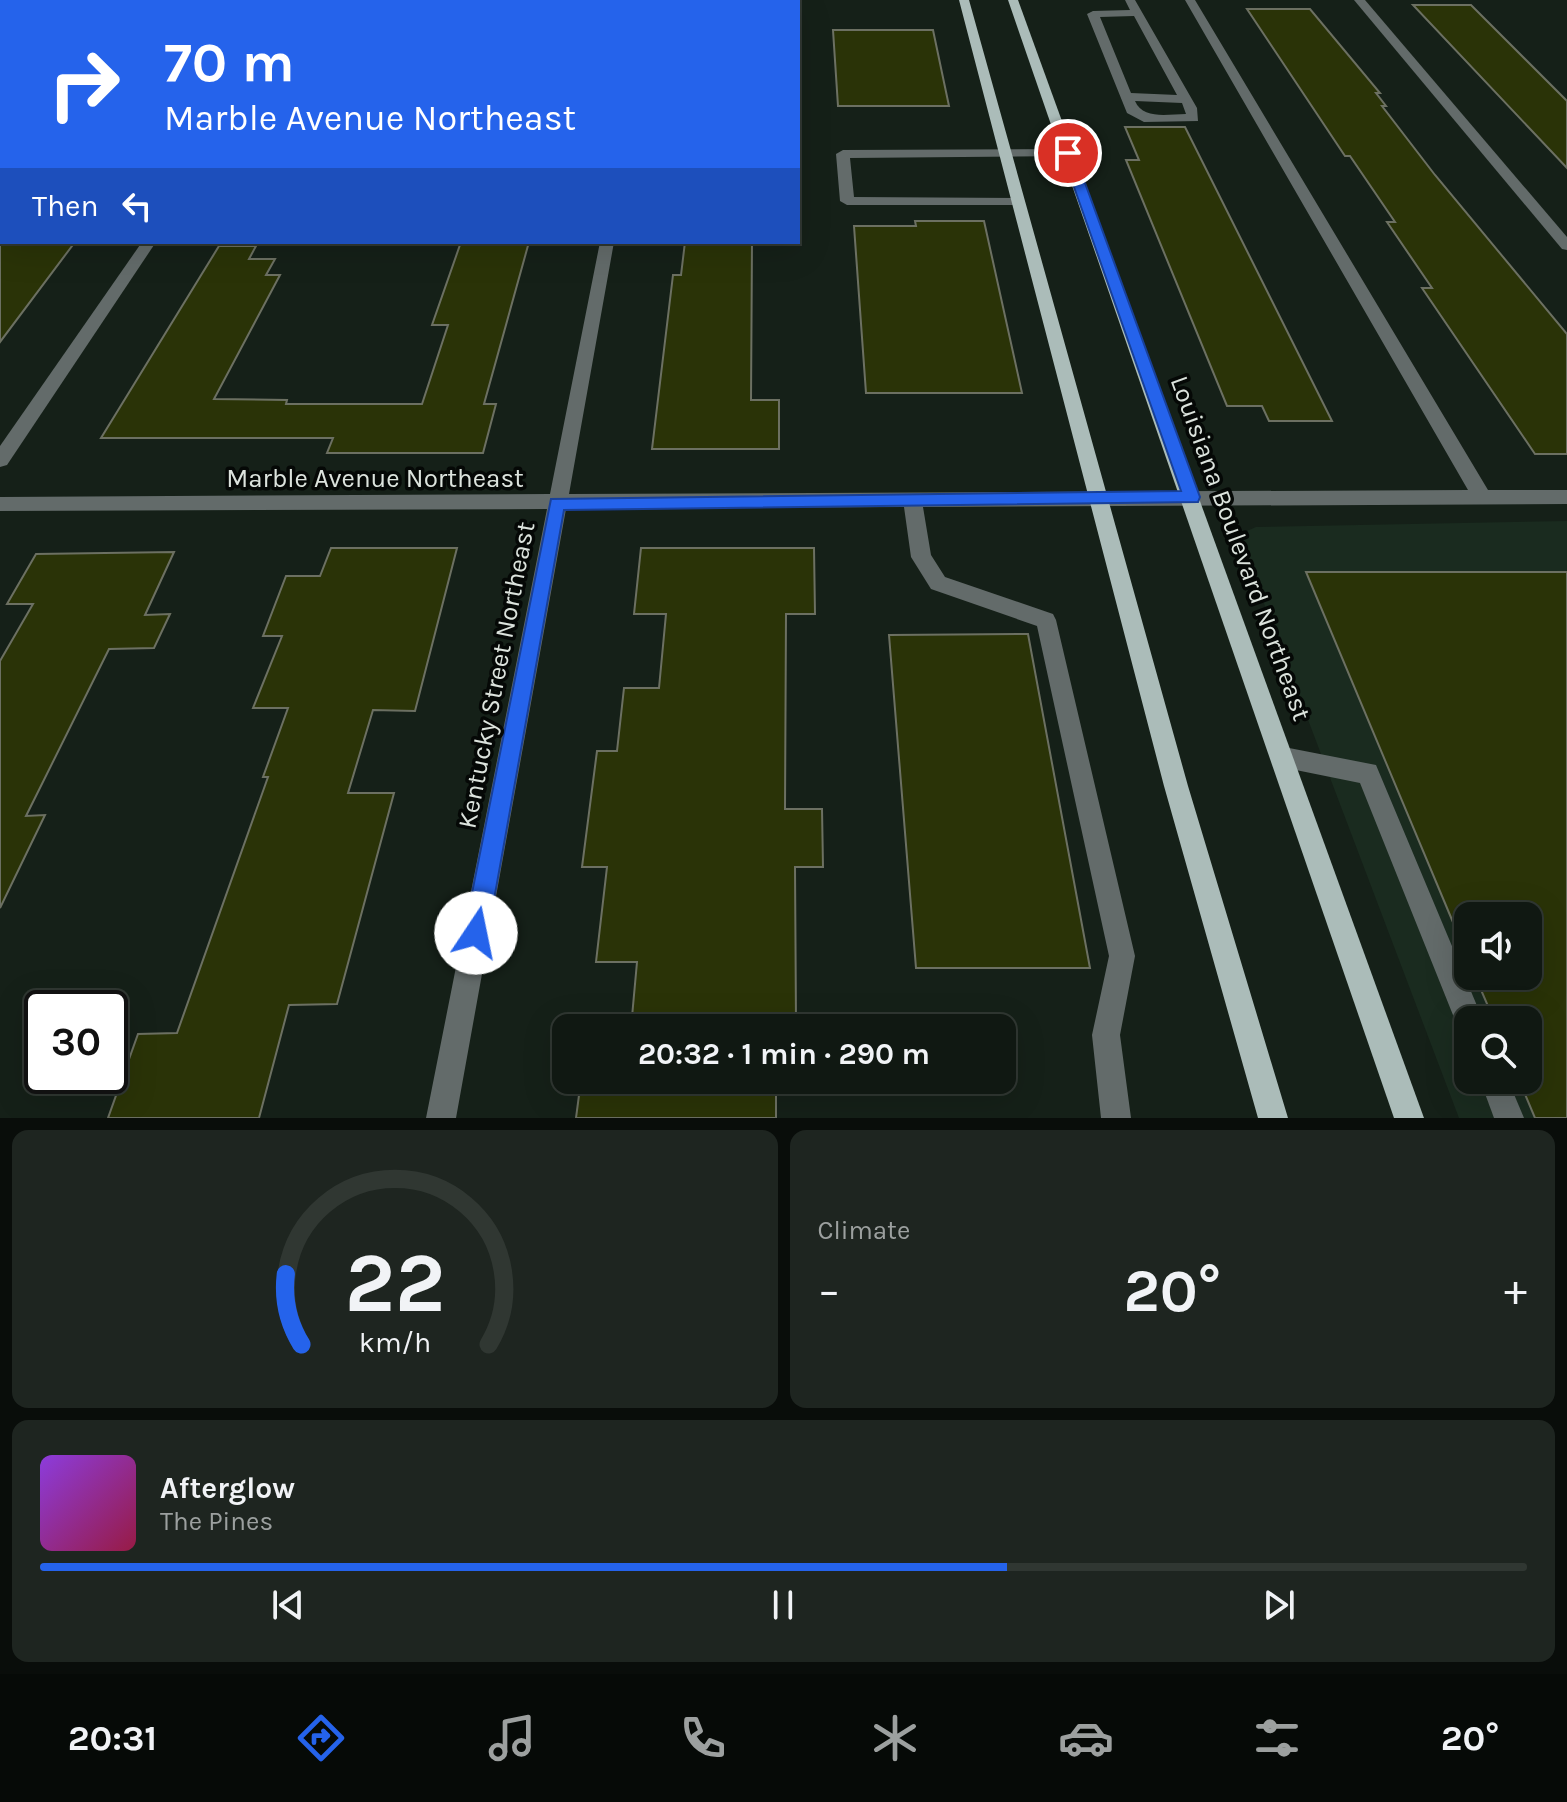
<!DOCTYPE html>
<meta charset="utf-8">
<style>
:root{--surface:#101812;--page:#1e2520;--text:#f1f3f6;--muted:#9ca09f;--line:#303732;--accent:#2563eb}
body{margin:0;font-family:Karla,sans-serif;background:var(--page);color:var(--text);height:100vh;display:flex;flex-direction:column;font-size:30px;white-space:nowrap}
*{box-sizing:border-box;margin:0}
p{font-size:26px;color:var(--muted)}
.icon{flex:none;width:44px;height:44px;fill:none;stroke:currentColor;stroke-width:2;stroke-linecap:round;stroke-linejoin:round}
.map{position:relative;height:1118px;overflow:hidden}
.panel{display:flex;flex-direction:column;gap:12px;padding:12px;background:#090d0a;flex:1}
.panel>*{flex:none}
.hud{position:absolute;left:0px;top:0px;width:800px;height:244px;box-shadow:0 8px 32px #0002,0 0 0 2px var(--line);background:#2563eb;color:#fff;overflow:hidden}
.buttons{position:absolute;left:1454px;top:902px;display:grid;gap:16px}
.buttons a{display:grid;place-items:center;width:88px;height:88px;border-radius:16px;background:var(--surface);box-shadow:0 8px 32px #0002,0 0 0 2px var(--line);font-size:40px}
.speed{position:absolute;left:24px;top:990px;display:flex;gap:16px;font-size:40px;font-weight:700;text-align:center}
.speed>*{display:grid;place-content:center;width:104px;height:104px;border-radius:50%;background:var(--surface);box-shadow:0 8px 32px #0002,0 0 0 2px var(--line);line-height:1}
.speed .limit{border:4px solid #111;border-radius:12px;background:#fff;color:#111}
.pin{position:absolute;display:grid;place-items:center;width:68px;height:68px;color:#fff;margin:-34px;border:4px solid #fff;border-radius:50%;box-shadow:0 2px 8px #0007}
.me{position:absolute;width:88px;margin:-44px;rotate:11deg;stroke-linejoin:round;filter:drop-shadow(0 0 6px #0008)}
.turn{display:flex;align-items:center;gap:28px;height:168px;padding:0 32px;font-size:36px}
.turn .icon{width:104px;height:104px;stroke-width:2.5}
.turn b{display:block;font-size:56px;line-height:68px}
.then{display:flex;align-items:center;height:76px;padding:0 32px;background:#0003;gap:16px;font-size:30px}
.big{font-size:60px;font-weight:700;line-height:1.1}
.panel .widget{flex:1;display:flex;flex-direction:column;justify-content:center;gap:12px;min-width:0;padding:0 28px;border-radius:16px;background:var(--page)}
.panel .dial{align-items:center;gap:0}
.dial svg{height:208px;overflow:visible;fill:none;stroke:var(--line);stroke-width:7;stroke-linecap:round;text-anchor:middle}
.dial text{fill:var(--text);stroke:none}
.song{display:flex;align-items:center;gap:24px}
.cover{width:96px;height:96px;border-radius:12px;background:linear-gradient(135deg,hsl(270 70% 55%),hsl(340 70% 35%))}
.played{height:8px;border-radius:4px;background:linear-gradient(90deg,var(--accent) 65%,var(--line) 65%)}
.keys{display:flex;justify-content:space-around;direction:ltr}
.heat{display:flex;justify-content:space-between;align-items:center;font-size:44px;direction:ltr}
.panel .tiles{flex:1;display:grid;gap:12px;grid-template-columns:1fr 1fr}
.widget:last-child{grid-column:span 2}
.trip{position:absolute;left:552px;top:1014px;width:464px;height:80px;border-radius:16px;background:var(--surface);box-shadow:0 8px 32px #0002,0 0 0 2px var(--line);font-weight:700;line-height:80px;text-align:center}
.dock{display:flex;height:128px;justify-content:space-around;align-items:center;background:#060a07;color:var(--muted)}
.dock .icon{width:56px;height:56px}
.dock .current{color:var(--accent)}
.dock b{font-size:36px;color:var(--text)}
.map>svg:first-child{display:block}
.built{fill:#1a2b1f;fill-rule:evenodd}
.building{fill:#2a3307;stroke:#6c7062;stroke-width:2}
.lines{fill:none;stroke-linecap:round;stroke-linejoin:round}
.minor{fill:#636b6a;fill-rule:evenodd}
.major{fill:#abbcb9;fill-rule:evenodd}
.route{fill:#2563eb;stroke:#184099;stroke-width:2}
.labels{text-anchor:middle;stroke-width:7;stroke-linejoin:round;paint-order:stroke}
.street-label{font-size:26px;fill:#dce3dd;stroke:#050806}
</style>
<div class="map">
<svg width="1567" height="1118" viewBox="0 0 1567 1118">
<rect width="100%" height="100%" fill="#152018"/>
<path class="built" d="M1567,521V1118H1459L1238,535L1256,527ZM1468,916H1528V976H1468ZM1468,1020H1528V1080H1468Z"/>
<g class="building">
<path d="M1413,5H1471L1567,101V168Z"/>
<path d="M1247,9H1310L1380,93H1376L1386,106H1382L1435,175L1567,334V454H1535L1422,288H1432L1387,222H1395L1350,156H1345Z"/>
<path d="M833,30H933L949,106H838Z"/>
<path d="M1125,127H1185L1332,421H1269L1262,406H1227L1126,160H1139Z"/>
<path d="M915,221H984L1022,393H866L854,226H916Z"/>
<path d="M0,242H75L0,342Z"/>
<path d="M461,242H529L484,404H496L483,453H327L333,438H101L219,246H256L249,259H275L266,275H280L214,399L287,400L286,404H422L448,325H432Z"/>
<path d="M685,242H752L751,400H779V449H652L673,275H681Z"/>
<path d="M331,548H457L415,711L373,710L348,793H394L337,1004L289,1005L259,1118H108L138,1034L177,1033L268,777H263L288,708H253L282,636H263L286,576H320Z"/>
<path d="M641,548H814L815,614H786L785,809H822L823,867H795L796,1022H776V1028H631L637,962H596L607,867H582L597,751H617L624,688H659L666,614H634Z"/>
<path d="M174,552L145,615L170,614L154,648L109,649L26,816L45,815L0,908V661L33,604H7L36,554Z"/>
<path d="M1306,572H1567V1118H1535L1519,1080H1528V1020H1494L1475,976H1528V916H1468V958Z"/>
<path d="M1028,634L1090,968H916L889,635Z"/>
<path d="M581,1080H776V1118H576Z"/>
</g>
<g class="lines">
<g class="minor">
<path d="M648,0H658L659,2H647Z"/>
<path d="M1125,0H1135L1197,108L1198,121L1144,122L1127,113L1087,14L1093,11L1130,10ZM1134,16L1177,95L1131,93L1100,17ZM1135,101L1182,103L1186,114C1168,114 1143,120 1135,101Z"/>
<path d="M1185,0H1195L1488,490H1567V504L923,507L931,555L945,577L1053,614L1056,620L1135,956L1120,1035L1131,1118H1101L1092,1035L1109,956L1037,626L931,589L911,557L904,507L566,509L456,1118H426L547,509L0,511V497L550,494L600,242H614L569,494L1468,490Z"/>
<path d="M1354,0H1365L1567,237V250L1562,249Z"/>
<path d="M1068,149L1075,153L1073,156L850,158L854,197L1024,198V204L1019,205H847L840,201L836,154L843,150Z"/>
<path d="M142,242H156L7,465L0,467V446Z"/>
<path d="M1284,747L1376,765L1483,1020H1468V1033L1459,1030L1360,783L1276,766L1272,758L1276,750Z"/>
<path d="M1480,1080H1508L1524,1118H1494Z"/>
</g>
<g class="major">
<path d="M959,0H969L1188,786L1288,1118H1258L1164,786Z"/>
<path d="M1008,0H1018L1424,1118H1394Z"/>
</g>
</g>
<path class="route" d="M1068,149L1074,153L1200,497L1198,502L564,510L488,933L484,942L476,945L468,942L464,933L551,499L1181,491L1062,153Z"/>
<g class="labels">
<g class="street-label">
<text x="375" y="487">Marble Avenue Northeast</text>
<text transform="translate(1241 548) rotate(70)" y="9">Louisiana Boulevard Northeast</text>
<text transform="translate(496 675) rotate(-79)" y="9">Kentucky Street Northeast</text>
</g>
</g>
</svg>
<div class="buttons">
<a><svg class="icon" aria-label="sound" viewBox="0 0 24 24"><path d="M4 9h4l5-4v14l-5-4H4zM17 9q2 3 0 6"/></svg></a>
<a><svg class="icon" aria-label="search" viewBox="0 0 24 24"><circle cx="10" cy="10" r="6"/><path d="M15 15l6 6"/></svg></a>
</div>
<div class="speed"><div class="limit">30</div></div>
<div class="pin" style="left:1068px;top:153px;background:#d93025"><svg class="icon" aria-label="arrive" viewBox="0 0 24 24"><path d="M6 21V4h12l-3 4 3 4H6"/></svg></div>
<svg class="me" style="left:476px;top:933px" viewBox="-20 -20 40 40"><circle r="19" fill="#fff"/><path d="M0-13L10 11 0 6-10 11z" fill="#2563eb"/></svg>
<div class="trip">20:32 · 1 min · 290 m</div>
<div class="hud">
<div class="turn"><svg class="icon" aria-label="right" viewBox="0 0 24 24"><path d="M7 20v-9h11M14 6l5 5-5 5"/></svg><div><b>70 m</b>Marble Avenue Northeast</div></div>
<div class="then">Then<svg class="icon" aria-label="left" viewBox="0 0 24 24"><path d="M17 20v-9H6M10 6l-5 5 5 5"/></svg></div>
</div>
</div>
<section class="panel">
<div class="tiles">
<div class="widget dial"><svg viewBox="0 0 100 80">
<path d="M14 69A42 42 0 1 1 86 69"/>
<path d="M14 69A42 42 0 0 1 8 42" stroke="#2563eb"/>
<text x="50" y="56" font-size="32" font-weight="700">22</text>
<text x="50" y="72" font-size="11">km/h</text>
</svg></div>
<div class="widget"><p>Climate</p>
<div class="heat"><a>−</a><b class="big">20°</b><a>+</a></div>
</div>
<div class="widget">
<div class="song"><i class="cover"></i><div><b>Afterglow</b><p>The Pines</p></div></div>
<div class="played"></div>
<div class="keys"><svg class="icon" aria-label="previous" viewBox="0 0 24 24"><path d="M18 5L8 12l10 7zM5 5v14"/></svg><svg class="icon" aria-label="pause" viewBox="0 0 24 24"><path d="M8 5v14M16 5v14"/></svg><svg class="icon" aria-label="next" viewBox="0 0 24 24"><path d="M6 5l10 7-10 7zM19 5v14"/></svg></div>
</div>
</div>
</section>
<nav class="dock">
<b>20:31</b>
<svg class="icon current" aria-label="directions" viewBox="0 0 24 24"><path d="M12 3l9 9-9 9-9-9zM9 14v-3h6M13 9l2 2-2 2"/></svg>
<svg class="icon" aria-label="music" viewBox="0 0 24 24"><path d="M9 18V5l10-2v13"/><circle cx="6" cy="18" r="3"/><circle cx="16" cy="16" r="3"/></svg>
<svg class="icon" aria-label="phone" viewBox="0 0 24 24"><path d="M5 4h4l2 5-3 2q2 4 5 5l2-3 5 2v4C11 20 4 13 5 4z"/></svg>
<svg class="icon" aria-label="climate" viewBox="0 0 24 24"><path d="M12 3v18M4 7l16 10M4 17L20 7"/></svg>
<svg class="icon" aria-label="car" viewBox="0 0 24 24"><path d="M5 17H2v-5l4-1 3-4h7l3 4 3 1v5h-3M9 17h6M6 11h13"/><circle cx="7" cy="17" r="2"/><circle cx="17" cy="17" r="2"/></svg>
<svg class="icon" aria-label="filters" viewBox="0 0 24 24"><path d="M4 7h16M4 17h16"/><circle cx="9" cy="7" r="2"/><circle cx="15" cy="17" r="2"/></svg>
<b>20°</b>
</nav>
